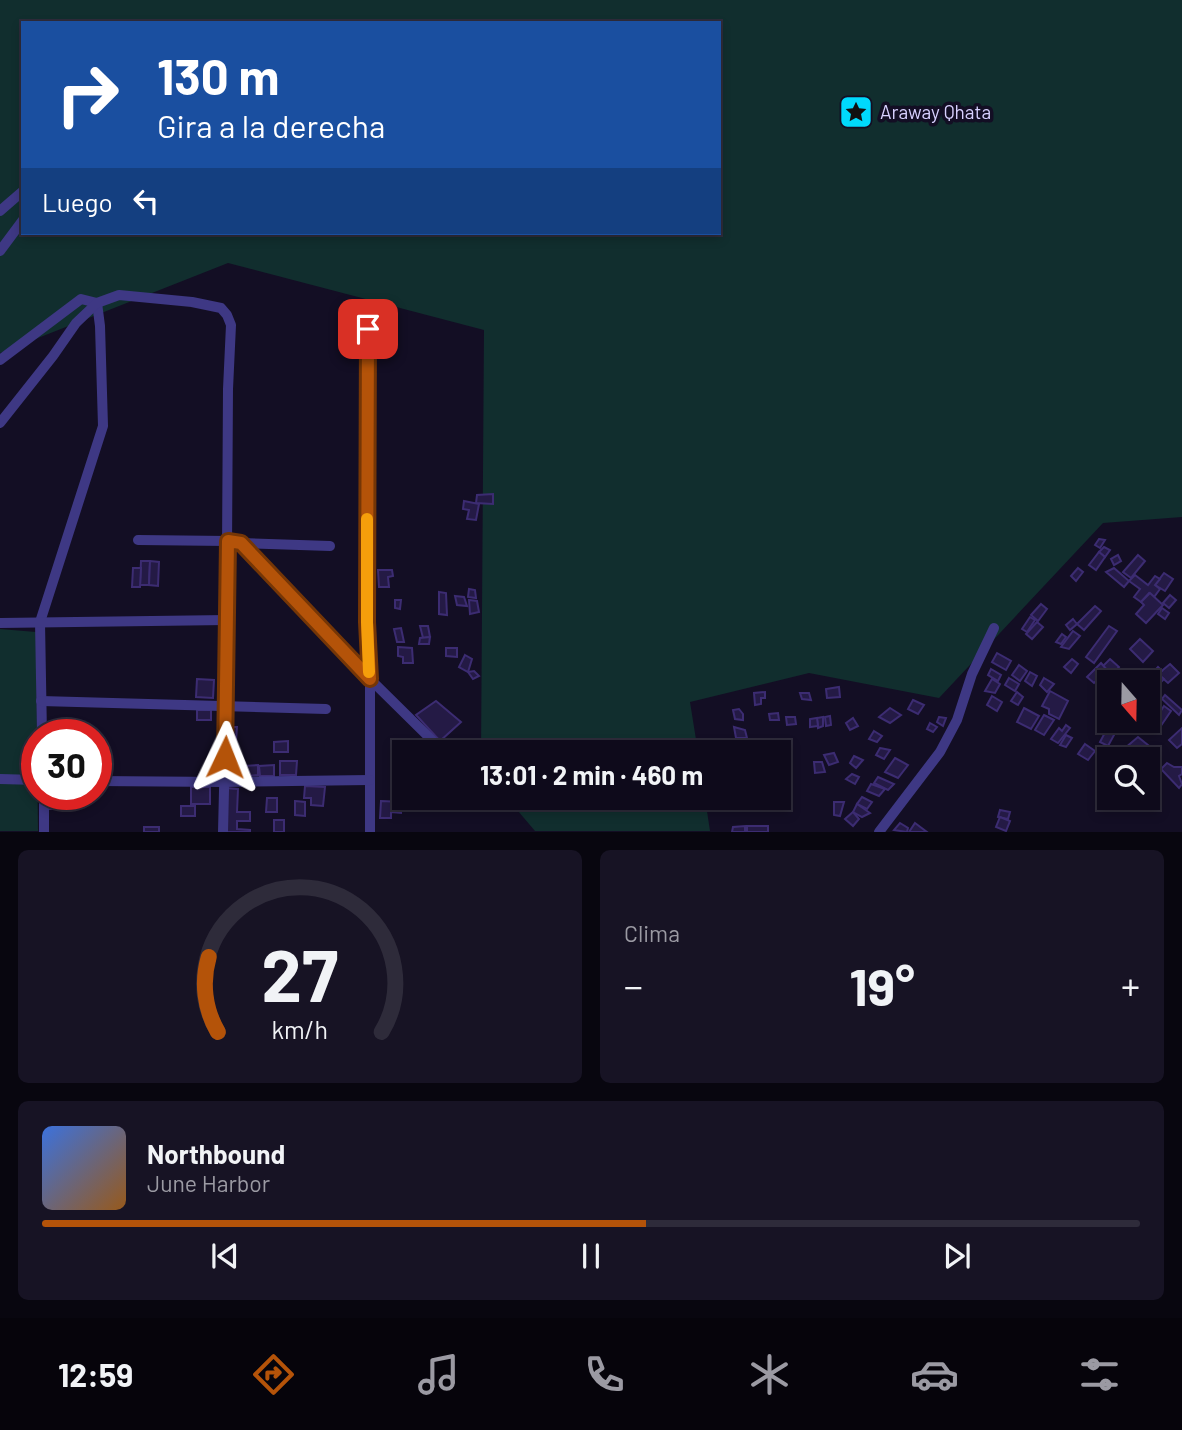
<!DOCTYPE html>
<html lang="es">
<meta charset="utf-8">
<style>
:root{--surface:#0e0a1b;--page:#171324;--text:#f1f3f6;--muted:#9b9aa3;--line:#2e2b3a;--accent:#b45309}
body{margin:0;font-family:Barlow,sans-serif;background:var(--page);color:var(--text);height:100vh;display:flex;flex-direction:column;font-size:26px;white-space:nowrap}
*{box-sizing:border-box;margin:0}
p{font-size:23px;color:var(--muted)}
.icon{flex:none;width:38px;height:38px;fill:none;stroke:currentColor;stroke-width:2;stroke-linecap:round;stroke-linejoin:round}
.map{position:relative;height:832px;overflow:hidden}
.sheet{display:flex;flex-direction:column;gap:18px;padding:18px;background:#08060f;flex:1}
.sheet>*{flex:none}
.guide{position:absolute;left:21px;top:21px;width:700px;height:214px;border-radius:0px;box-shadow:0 4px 10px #0003,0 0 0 2px var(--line);background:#1a4fa0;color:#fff;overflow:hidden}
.needle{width:46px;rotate:160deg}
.buttons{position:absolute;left:1097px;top:670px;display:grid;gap:14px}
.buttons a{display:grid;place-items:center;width:63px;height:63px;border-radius:0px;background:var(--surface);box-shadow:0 4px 10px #0003,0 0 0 2px var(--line);font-size:35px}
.speed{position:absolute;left:21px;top:719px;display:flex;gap:14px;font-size:35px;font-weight:700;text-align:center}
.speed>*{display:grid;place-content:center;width:91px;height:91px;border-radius:50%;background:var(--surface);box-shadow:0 4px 10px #0003,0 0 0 2px var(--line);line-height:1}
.speed .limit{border:10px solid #d22;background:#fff;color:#111}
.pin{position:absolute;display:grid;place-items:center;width:60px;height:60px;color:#fff;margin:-30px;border-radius:14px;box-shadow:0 4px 10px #0006}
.me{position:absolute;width:77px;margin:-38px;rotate:2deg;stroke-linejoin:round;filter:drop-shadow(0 0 5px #0008)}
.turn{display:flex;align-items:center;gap:24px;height:147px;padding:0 21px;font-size:32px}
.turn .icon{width:91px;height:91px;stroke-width:2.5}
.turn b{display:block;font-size:49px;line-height:60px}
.then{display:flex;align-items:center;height:66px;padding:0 21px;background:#0003;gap:14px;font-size:26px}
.big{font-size:52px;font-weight:700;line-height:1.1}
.sheet .tile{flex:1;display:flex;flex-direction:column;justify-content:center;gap:10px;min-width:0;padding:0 24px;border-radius:10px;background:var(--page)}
.sheet .dial{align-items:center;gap:0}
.dial svg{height:182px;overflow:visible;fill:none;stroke:var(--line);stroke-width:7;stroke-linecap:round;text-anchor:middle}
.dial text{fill:var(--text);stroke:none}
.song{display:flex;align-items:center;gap:21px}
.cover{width:84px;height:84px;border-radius:10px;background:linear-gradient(135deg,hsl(220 70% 55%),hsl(30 70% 35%))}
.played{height:7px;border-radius:4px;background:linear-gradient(90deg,var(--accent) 55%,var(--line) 55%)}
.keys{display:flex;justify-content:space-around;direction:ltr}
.heat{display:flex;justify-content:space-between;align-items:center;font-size:38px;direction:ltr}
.sheet .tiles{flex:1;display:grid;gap:18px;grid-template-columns:1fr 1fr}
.tile:last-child{grid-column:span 2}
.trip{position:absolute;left:392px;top:740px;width:399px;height:70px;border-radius:0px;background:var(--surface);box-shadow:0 4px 10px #0003,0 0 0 2px var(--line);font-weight:700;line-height:70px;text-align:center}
.tab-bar{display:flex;height:112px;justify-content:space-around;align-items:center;background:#06040b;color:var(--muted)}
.tab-bar .icon{width:49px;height:49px}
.tab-bar .selected{color:var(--accent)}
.tab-bar b{font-size:32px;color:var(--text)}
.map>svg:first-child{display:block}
.grass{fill:#112e2e;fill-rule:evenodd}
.building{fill:#241a45;stroke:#3c2c72;stroke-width:2}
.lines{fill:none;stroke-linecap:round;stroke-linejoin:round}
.minor{stroke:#3e3884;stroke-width:10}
.route-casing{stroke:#753606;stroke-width:18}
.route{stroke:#b45309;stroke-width:12}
.slow{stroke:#f59e0b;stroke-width:12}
.labels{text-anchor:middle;stroke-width:7;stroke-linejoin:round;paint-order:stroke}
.poi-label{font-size:19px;fill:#d8d1ff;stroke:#130e24;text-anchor:start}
</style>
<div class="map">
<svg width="1182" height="832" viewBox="0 0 1182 832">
<rect width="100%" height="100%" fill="#130e24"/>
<g class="grass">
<path d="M0,0H1182V517L1103,523L939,698L809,673L690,702L698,752H481L484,330L228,263L0,353ZM23,23H719V233H23Z"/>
<path d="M0,629L36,632L38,831H0Z"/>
<path d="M507,798H705L710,831H535Z"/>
</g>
<g class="building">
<path d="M493,494V504L476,503L477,495Z"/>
<path d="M464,501L479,504L476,520L467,519L469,510L463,509Z"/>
<path d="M1099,539L1105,540L1100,548L1095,545Z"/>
<path d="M1104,547L1110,550L1105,557L1099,552Z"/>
<path d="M1099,552L1105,557L1096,570L1089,565Z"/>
<path d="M1118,555L1121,561L1114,565L1111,559Z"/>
<path d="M1138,555L1145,561L1131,578L1123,572Z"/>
<path d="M141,561H150L149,585H140Z"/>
<path d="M150,561L159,562L158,586L149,585Z"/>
<path d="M133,568H141L140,587H132Z"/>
<path d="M1078,568L1083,572L1076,581L1071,576Z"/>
<path d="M1114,568L1129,581L1124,587L1106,572Z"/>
<path d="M378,570H392L393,576L388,577L389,587H379Z"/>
<path d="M1164,573L1173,579L1165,591L1155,585Z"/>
<path d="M1135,575L1148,585L1155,576L1160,579L1155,585L1160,589L1154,597L1149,593L1141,602L1134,597L1140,589L1129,581Z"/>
<path d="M469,589L475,590L476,598L468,597Z"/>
<path d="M439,592L446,593L447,615L439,614Z"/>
<path d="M1150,593L1163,605L1146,623L1136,614L1144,605L1141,602Z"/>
<path d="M1170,595L1176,600L1169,608L1163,603Z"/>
<path d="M455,596L464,597L467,606L457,605Z"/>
<path d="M395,600H401L400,609L395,608Z"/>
<path d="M469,600L477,601L479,612L470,614Z"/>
<path d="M1041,604L1047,609L1038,621L1031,615Z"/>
<path d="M1095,606L1101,611L1084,630L1077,624Z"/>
<path d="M1162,608L1169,613L1165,619L1158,614Z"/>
<path d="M1030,617L1035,620L1027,632L1022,629Z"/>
<path d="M1073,619L1077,624L1070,630L1066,625Z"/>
<path d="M1037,622L1043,627L1032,639L1026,634Z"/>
<path d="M420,626H428L430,637L423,638Z"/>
<path d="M1109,626L1117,631L1094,663L1086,657Z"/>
<path d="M401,628L404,642H397L394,629Z"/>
<path d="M1073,631L1080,636L1069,649L1061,647Z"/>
<path d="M1062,634L1066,637L1061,644L1056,642Z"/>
<path d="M430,637L429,644H419L420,638Z"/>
<path d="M1140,639L1153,651L1143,662L1130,649Z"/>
<path d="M398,647L412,648L413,663H403V657L398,656Z"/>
<path d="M446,648H457V657L446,656Z"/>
<path d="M997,653L1011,661L1006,670L992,662Z"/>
<path d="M465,655L472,659L468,672L459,667Z"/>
<path d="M1072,659L1078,664L1071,673L1064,667Z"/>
<path d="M1110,659L1119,667L1112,675L1103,666Z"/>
<path d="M1101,663L1107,670L1094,683L1087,677Z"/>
<path d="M1170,664L1179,673L1168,683L1158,674Z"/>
<path d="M1019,665L1027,671L1020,681L1012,675Z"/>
<path d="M1158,667L1162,671L1158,674L1164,679L1157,686L1148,678Z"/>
<path d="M991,669L1001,675L998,681L988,675Z"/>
<path d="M474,671L479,676L473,679L468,672Z"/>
<path d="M1030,672L1037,676L1032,686L1025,681Z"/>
<path d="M1143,672L1148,678L1146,682H1140L1136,679Z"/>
<path d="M1009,678L1019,684L1015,691L1005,685Z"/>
<path d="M1044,678L1054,684L1047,692L1040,685Z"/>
<path d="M197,679L214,680L213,698L196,697Z"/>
<path d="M992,679L1000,684L995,693L985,691Z"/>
<path d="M839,687L840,697L827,698L826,689Z"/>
<path d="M1050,691L1068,701L1059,719L1049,714V709L1042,706Z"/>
<path d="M765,692V698H761V704L755,705L754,693Z"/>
<path d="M1017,692L1023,697L1018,705L1011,701Z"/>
<path d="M800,693H809L811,700L802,699Z"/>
<path d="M1165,695L1182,710L1179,715L1162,699Z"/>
<path d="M992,696L1002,702L997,711L987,705Z"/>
<path d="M913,700L924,705L918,714L908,709Z"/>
<path d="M436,701L461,722L440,741L416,715Z"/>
<path d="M1164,706L1171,711L1156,733L1149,729Z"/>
<path d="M890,708L901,715L890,723L879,717Z"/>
<path d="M1024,708L1039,716L1031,729L1017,722Z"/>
<path d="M739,709L743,714V720L735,719L733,710Z"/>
<rect x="197" y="710" width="14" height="10"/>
<path d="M778,713L779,720H770L769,714Z"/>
<path d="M1044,715L1054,720L1044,735L1035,730Z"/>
<path d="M830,716L831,725L826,726L825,717Z"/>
<path d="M786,717H795L796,724L787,725Z"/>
<path d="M823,717V726L818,728L817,718Z"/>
<path d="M939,717L946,718L943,726L937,722Z"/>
<path d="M817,718L818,726L810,727V719Z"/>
<path d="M853,718L858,726L850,730L846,723Z"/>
<path d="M1111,721L1120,724L1108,746L1100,742Z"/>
<path d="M930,723L937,727L933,732L927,729Z"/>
<path d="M1066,725L1070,728L1058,743L1051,739L1059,728L1062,731Z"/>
<path d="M226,727H237L236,741H226Z"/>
<path d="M734,727L745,730L747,738H736Z"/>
<path d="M1182,728V744L1177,748L1169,740Z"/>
<path d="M874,731L882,736L877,742L869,739Z"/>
<path d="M1066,735L1072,738L1066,747L1060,745Z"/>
<path d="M1138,737L1148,745L1132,760L1118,754Z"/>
<path d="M288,741V752H274V742Z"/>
<path d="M1085,744L1095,751L1088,760L1078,754Z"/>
<path d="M880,748L890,750L884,759L876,755Z"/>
<path d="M834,753L838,762L829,765L824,755Z"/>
<path d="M854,756L863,760L856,768L850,763Z"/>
<path d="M895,758L908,765L898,778L885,772Z"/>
<path d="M280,761H297L296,775H280Z"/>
<path d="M814,762H822L825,772L815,773Z"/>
<path d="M1167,763L1174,767H1182V774L1179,776L1182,784L1179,788L1161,769Z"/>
<path d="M258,765V775L244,776V766Z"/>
<path d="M274,765V776H260L259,766Z"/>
<path d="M852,774L859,777L855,784L846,779Z"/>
<path d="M878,777L894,784L888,790L874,783Z"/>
<path d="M871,784L885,789L879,796L867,791Z"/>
<path d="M305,786L325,787L323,806L311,805V798H304Z"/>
<rect x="191" y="787" width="19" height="17"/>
<path d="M226,788L238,789L237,812H250V821H237V829L250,830V832H224Z"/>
<path d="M50,794H61L60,809H49Z"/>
<path d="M862,797L872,802L867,809L857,804Z"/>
<path d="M267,798H277V812H266Z"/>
<path d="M295,801L305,802V816L295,815Z"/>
<path d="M381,801L402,802L401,813L391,812V818H380Z"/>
<path d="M834,802H844L840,816L834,815Z"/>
<path d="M857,804L870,813L862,817L853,812Z"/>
<rect x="181" y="806" width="14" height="10"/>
<path d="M1000,810L1010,812L1008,819L998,817Z"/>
<path d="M853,812L859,819L853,826L845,819Z"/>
<path d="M1000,817L1010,821L1006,831L996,827Z"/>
<rect x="274" y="820" width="10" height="12"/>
<path d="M900,823L908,828L907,832L894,830Z"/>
<path d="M915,823L927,832H909Z"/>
<path d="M745,826V832H732L733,827Z"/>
<rect x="747" y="826" width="21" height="6"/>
<rect x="144" y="827" width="15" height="5"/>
</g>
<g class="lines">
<g class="minor">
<path d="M0,211L23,191"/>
<path d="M0,251L23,220"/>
<path d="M368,329L367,622L370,679V832"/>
<path d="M0,360L81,299L97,303L100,326L103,426L40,622L42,735"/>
<path d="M0,423L53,356L76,323L97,303L119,295L192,302L221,308L227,315L231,325L228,389L226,707L223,832"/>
<path d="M138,540L228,541L241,543L370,679L444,752"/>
<path d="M241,543L330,546"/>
<path d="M0,623L227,620"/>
<path d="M41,701L326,709"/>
<path d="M0,779L37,780"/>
<path d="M96,781L224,782L370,780"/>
<path d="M44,832V794"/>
<path d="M879,832L940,752L957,720L972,674L994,628"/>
</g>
</g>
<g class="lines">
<defs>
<path id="route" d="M225,757L228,541L241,543L370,679L367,622L368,329"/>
</defs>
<use href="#route" class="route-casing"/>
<use href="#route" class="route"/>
<path class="slow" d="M367,519V622L369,672"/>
</g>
<defs>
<symbol id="sight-square" viewBox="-11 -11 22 22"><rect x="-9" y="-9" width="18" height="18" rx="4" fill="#00d9fc" stroke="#130e24"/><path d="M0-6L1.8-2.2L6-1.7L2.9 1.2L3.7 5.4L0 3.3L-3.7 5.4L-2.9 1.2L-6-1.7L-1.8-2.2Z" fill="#111"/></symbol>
</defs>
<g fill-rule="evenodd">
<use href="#sight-square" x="837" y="93" width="38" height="38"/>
</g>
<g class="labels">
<g class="poi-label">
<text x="880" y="119">Araway Qhata</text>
</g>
</g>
</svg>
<div class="buttons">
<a><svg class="needle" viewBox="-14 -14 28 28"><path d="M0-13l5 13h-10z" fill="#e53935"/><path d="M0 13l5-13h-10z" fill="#9b9aa3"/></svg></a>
<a><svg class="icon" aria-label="search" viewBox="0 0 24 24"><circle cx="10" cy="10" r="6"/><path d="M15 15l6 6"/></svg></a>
</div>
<div class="speed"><div class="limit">30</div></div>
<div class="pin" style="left:368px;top:329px;background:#d93025"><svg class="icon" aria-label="arrive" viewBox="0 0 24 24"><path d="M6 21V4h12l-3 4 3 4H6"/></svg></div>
<svg class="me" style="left:225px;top:757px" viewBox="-20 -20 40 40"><path d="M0-17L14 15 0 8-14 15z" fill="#b45309" stroke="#fff" stroke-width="4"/></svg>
<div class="trip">13:01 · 2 min · 460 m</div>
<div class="guide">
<div class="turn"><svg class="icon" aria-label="right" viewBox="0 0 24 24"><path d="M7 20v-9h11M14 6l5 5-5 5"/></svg><div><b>130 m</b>Gira a la derecha</div></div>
<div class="then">Luego<svg class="icon" aria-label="left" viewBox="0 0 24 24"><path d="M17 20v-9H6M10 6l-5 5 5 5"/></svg></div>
</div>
</div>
<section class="sheet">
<div class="tiles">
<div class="tile dial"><svg viewBox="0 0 100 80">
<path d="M14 69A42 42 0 1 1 86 69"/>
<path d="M14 69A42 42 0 0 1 10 36" stroke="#b45309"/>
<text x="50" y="56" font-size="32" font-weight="700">27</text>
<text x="50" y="72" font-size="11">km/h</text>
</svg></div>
<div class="tile"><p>Clima</p>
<div class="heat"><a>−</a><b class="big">19°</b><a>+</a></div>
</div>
<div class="tile">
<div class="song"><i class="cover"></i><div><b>Northbound</b><p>June Harbor</p></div></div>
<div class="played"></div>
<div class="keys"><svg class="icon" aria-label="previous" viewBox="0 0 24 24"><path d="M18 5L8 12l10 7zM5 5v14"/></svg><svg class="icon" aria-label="pause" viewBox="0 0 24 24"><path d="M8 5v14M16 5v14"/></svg><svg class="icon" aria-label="next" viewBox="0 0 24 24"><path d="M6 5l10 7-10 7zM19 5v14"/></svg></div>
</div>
</div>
</section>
<nav class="tab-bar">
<b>12:59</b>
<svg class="icon selected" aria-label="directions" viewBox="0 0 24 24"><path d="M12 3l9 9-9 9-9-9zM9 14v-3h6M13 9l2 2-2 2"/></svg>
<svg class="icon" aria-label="music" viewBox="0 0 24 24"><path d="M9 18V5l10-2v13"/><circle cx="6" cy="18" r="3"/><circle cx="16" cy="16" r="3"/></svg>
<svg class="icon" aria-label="phone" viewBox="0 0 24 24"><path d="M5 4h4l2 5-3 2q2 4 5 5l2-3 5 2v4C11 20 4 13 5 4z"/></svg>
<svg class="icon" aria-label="climate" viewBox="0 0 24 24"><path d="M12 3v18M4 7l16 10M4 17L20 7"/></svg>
<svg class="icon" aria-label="car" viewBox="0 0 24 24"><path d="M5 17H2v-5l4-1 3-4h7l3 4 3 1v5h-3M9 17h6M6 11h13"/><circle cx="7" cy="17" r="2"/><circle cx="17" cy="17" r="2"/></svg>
<svg class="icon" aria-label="filters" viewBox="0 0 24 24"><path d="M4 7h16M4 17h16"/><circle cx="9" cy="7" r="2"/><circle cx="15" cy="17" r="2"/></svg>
</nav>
